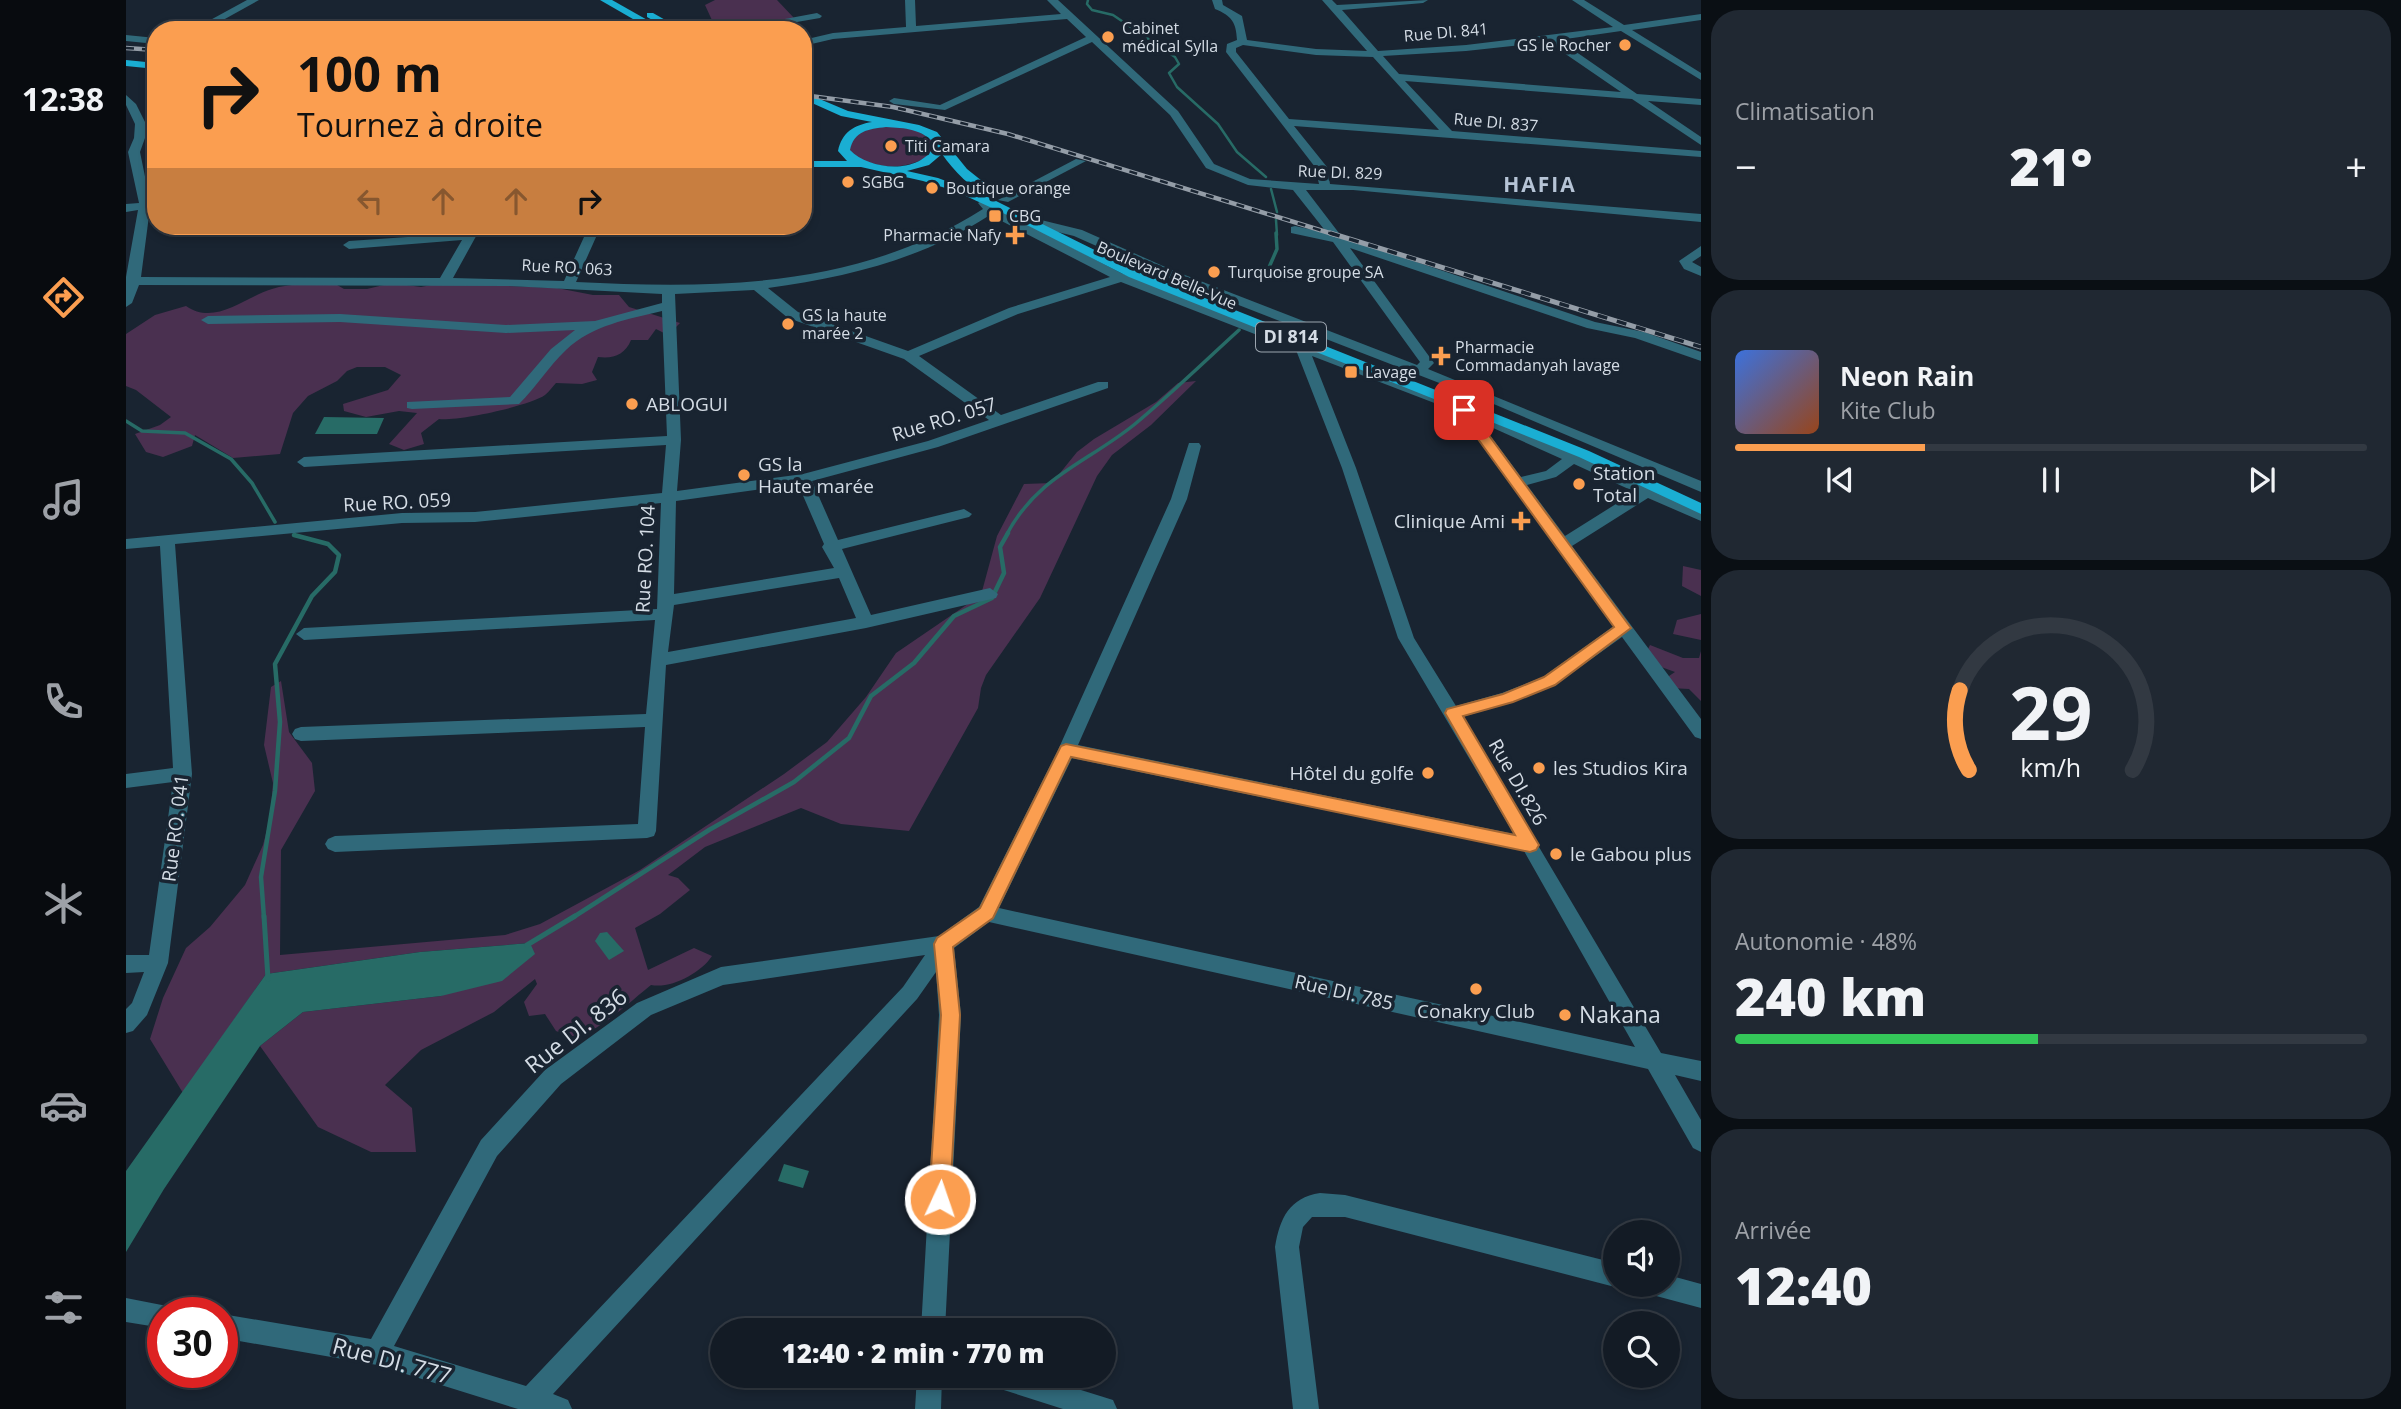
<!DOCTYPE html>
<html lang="fr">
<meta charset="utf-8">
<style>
:root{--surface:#131b25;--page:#202832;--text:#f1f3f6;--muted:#9da1a7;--line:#323942;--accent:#fb9e50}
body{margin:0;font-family:"Open Sans",sans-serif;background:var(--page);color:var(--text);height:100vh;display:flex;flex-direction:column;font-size:26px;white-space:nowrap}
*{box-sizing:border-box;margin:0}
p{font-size:23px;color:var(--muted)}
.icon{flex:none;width:38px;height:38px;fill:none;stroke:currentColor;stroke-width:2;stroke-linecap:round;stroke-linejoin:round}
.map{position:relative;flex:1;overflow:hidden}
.panel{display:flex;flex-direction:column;gap:10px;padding:10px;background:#0a0f14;width:700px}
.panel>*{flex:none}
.guide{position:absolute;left:21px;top:21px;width:665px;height:214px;border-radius:28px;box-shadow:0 4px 10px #0003,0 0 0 2px var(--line);background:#fb9e50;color:#111;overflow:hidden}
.fabs{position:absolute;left:1477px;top:1220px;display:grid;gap:14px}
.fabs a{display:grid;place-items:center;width:77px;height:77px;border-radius:50%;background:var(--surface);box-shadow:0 4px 10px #0003,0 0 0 2px var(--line);font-size:35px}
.speed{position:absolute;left:21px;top:1297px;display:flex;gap:14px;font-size:35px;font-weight:700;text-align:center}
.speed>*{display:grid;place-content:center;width:91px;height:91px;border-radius:50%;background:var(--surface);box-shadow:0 4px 10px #0003,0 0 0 2px var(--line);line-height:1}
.speed .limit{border:10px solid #d22;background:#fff;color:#111}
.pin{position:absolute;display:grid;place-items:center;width:60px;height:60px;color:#fff;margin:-30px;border-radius:14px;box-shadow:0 4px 10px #0006}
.me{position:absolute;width:77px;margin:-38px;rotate:3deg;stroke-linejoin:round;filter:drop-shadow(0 0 5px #0008)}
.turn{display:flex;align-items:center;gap:24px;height:147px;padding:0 35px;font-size:32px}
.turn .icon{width:91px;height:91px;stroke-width:2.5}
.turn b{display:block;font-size:49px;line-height:60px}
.lanes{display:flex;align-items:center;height:66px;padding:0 35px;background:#0003;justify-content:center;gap:35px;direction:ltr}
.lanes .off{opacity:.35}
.big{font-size:52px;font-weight:800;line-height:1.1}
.panel .card{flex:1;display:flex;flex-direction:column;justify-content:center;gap:10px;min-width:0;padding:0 24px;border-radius:28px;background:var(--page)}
.panel .dial{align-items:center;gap:0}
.dial svg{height:182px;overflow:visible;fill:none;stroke:var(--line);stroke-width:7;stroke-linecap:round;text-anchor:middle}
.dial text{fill:var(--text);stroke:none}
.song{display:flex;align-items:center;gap:21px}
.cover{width:84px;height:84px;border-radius:10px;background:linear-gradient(135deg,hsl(220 70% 55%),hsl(20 70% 35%))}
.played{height:7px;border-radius:4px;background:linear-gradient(90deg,var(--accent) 30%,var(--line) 30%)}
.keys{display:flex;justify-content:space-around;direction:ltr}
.heat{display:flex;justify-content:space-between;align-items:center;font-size:38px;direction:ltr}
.charge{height:10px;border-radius:5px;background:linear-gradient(90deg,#34c759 48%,var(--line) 0)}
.trip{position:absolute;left:584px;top:1318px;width:406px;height:70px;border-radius:35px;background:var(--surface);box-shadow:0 4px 10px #0003,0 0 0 2px var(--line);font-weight:800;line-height:70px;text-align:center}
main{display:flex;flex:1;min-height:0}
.tab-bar{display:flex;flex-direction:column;width:126px;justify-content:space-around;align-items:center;background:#080b0f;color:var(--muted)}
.tab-bar .icon{width:49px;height:49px}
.tab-bar .on{color:var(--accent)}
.tab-bar b{font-size:32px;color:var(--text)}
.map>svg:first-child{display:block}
.green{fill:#4a3050}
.water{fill:#276b66}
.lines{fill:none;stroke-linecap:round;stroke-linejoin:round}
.stream-far3{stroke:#276b66;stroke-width:2.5}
.stream-far2{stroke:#276b66;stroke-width:3.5}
.stream-far1{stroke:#276b66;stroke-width:4.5}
.stream{stroke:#276b66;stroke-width:5}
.minor{fill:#30697a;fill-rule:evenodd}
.major{fill:#1aaed3;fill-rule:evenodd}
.rail-far1-casing{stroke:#949da7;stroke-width:4.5}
.rail-casing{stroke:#949da7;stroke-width:5}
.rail-far1{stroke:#192431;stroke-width:2.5;stroke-dasharray:8;stroke-linecap:butt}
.rail{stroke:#192431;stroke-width:3.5;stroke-dasharray:10;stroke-linecap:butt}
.route{fill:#fb9e50;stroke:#a36734;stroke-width:2}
.poi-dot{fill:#fb9e50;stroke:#192431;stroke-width:2.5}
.labels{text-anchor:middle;stroke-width:7;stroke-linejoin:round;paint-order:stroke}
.far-poi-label{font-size:16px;fill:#d4dce5;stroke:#192431;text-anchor:start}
.far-street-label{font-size:16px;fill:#d4dce5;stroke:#192431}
.shield{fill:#192431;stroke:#9ca5af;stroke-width:2}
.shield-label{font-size:18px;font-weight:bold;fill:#d4dce5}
.poi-label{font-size:19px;fill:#d4dce5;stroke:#192431;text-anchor:start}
.street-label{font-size:19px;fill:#d4dce5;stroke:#192431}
.far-district-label{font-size:21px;font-weight:bold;letter-spacing:2px;fill:#b6c4d6;stroke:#192431}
.near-poi-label{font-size:23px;fill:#d4dce5;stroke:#192431;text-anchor:start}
.near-street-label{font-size:23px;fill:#d4dce5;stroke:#192431}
</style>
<main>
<nav class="tab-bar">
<b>12:38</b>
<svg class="icon on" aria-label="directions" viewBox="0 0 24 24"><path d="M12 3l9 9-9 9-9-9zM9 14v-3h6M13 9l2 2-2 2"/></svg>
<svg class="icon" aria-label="music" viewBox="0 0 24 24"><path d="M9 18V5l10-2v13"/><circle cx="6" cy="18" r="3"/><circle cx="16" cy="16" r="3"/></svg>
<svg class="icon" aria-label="phone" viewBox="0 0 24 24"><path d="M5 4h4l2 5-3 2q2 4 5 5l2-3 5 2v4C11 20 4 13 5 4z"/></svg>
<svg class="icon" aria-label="climate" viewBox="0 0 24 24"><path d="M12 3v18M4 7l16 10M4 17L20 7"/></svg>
<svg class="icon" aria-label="car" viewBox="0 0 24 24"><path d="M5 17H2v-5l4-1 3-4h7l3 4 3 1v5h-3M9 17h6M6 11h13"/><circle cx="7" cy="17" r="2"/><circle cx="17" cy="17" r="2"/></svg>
<svg class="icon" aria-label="filters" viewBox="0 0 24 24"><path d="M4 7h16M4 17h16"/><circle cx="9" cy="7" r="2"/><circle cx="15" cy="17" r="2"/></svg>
</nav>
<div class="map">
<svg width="1575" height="1409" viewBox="0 0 1575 1409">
<rect width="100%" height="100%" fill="#192431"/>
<g class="green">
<path d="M589,0H651L668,18L590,29L579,5Z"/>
<path d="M754,125L784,126L811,143L808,154C775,171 758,170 724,155L721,143L725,136Z"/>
<path d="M206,282L218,289H241L266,283L295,287L315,283L431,288L467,295H493L503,307L554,323L548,329L538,333L530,329L522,340H505C499,355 487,359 472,357L466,372L471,380L456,384L430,383C427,386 423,392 419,395C403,406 333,421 313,419L295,433L298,444L278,450L263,444L291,413L273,411L240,417L218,411L217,404L262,390L275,375L259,367H231L221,371L211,381L182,396L167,413L154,454L107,458L69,435L66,446L37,457L20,452L9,434L34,425L45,417L10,390L0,386V334L29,315L60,306C89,326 117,298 146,289C164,283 187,284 206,282Z"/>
<path d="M1070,381L1025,425L986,455L971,476L914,598L860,675L855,688L852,708L783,831L715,824L675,808L579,847L542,875L552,878L564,890L534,914L509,928L522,970L568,948L586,956C575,973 545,989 525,985C508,998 467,1038 446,1036C441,1035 435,1033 430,1031L419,1014L403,1016L398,1002L411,984L409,979L368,1012L295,1050L259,1085L286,1108L290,1152H245L192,1127L134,1046L177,1012L315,996L404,943L294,952L140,974L57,1093L24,1039L37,998L60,948L84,927L119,885L137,845L144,818L147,783L138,745L145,687L155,681L163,732L186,763L189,791L155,850L154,955L379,935L414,924L514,870L658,774L701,742L740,697L770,653L855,595L871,536L898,484L926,483L951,452L968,439L1030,402L1052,383Z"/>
<path d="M1557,566L1575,570V596L1556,586Z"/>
<path d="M1575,614V640L1547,634L1551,620Z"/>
<path d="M1524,645L1557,658H1573L1575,651V701L1563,689L1545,688L1540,678L1549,672L1527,664L1520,653Z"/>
</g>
<g class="water">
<path d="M198,417L258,418L251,434H189Z"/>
<path d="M481,932L498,951L483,960L469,941L474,933Z"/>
<path d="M404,943L409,954L376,981L315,996L177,1012L134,1046L38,1189L0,1252V1171L140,974L294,952Z"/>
<path d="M658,1164L683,1171L677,1188L652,1181Z"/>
</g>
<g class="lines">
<g class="stream-far3">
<path d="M962,0L961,4L966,10L987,15L1049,57L1053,64L1043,73L1051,87L1092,124L1111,152L1140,177"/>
<path d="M1145,189L1151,212"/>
<path d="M1150,220L1151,235"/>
</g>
<g class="stream-far2">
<path d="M1141,272L1151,249L1150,233"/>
<path d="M0,421L16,431L59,433L105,459L126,483L149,522"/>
<path d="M881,534C912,476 961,463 1009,424C1045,394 1079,361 1113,330"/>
</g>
<g class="stream-far1">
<path d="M138,918L135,877L149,791L154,722L149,664L186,596L209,572L213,555L202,544L168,535"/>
<path d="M446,918L583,830L668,782L723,738L745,696L788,663L828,616L866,598L878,573L874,547L882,533"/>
</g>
<g class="stream">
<path d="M138,916L142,979"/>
<path d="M401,945L449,916"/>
</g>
<g class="minor">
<path d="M121,0H133L79,30H66Z"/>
<path d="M779,0H789L790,26L935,14L921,0H932L1052,111L1088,164L1124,179L1193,184L1189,167L1100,52L1101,44L1111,40C1110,22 1106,16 1089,9L1086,0H1096L1097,5L1116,16L1121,40L1190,49L1241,51L1196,0H1206L1211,5L1302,0L1297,3L1216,10L1252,51L1340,45L1487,27L1446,0H1458L1498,25L1575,14V20L1506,30L1575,73V80L1495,31L1433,40L1511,94L1575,99V105L1522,101L1575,137V145L1506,99L1279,81L1326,131L1575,151V157L1168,126L1201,167L1204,184L1575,214V222L1227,190H1180L1216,237L1469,322L1518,332L1575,352V361L1509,338L1461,328L1224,248L1308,363L1302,369L1575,481V492L1370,405L1038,276L948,236L907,226L905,223L911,219L956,230L1046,270L1291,365L1294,362L1207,242L1165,233V227L1169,226L1201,233L1167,190L1122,185L1080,168L1044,115L966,42L819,110L768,104L763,101L768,98L814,105L960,37L941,19L707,39L677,46V40L707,33L780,27ZM1422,42L1495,92L1273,74L1257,56L1340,51ZM1117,45L1190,55L1247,57L1313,130L1163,119L1110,52V48Z"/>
<path d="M691,13L696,16L694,18L624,30H599Z"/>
<path d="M0,35L30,38V44L0,41Z"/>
<path d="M0,95L10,104L20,124L19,138L14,152L24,201L30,200V208H24L15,277L314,278L336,240L223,249L217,245L223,241L340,233L344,226H350L354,229L327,278L438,281L463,226H475L450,282C593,289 732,288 857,209L852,203L858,199L868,207L995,273L1321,398V404H1311L1186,356L1230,468L1288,638L1330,706L1376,693L1417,677L1488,626L1333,413V407H1343L1395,477L1420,471L1436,459L1356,423V417H1366L1575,510V521L1522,498L1446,546L1575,719V739L1569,737L1496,637L1429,685L1387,702L1336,717L1535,1053L1575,1061V1081L1549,1075L1575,1120V1152L1567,1148L1522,1069L863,922L828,948L835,1015L819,1330H795L813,1015L810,972L791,999L427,1394L442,1400L446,1409H392L251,1365L96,1338V1314L245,1339L355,1140L419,1070L511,1003L595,967L813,936L853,907L932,750L1045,499L1063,443H1073L1075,446L1061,499L952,745L1388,834L1272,638L1216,468L1170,350L995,282L892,314L793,356L875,415L972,382H982V388L812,447L686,481L712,540L838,509L846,514L843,517L716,549L745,615L864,588L872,594L870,598L740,628L540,665L530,831L528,836L521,838L209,852L202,849L199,844L202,839L209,836L512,824L519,727L175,741L169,739L166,734L169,729L175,727L520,714L529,620L178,640L170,634L178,628L531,609L535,503L349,522L276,523L49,544L66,774L42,963L21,1015L7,1031L0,1033V1009L6,1003L18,972L0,973V955H23L47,782L0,788V774L47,768L34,546L0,549V539L276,513L349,512L536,493L540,445L178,467L171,462L178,457L541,436L536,311C503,319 466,325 440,350C423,366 410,387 393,404L286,409L281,408V402L384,397L425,349L449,330L380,333L214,322L82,324L75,320L82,316L214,314L380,325L469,321L536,303V294L383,286L13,285L6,303L0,307V277L12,210L0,212V204L13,203L2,152L8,138L9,124L0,105ZM864,215L984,277L883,308L782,351L672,312L642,288C722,277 796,259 864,215ZM628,290L662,318L778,359L863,420L802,441L677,474L551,491L555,440L549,294ZM1448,464L1509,492L1439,536L1401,485L1430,477ZM672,484L698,544L696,547L708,568L548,594L550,501ZM713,578L730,618L542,652L548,605ZM946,758L1398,851L1509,1047L873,908ZM799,955L777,987L400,1386L268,1346L371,1156L435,1084L525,1015L597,985Z"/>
<path d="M950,159L960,161L882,202L872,200Z"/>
<path d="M1575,246V256L1566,262L1575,267V276L1558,269L1553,261Z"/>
<path d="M1194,1193L1219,1195L1489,1263V1284H1495L1489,1287L1219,1217H1186L1177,1227L1173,1247L1193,1409H1167L1149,1247C1154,1218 1163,1198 1194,1193Z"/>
<path d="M1542,1275L1575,1284V1308L1519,1293L1516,1284H1542Z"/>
<path d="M0,1298L46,1307L48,1312H37V1328L0,1322Z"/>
<path d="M791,1376H816L815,1409H789Z"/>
<path d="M858,1376H910L987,1400L991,1409H937L862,1385Z"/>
</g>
<g class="major">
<path d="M474,0H486L539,30H526Z"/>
<path d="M521,13H527L557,30H544L521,17Z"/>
<path d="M0,60L30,63V69L0,66Z"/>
<path d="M677,92L722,111L793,125L811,132L841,169L871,193L865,197C845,189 828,171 816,154L803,165L781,171L812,178L862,197L1011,271L1463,451L1575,503V514L1453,457L1003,277L879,214L829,191L797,181L735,167H677V161H721L712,151C716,132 728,125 746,122L715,116L677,99ZM760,127C779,128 796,129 809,144C796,175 744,171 724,150C728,131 742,129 760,127Z"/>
</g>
<defs>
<g id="rail-far1">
<path d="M0,48L30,50"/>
<path d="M677,95L767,107L882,134L1210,235"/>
</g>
<path id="rail" d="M1204,233L1575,347"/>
</defs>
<use href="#rail-far1" class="rail-far1-casing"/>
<use href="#rail" class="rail-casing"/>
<use href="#rail-far1" class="rail-far1"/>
<use href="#rail" class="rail"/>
</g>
<path class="route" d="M1338,406L1342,407L1505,628L1429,685L1387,702L1337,716L1410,840L1413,845L1410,850L1404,852L945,757L867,918L827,947L834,1015L824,1199L821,1206L814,1209L806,1206L803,1199L815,1015L808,944L811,938L854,908L935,746L940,744L1389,835L1319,713L1321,709L1377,694L1418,677L1488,627L1331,410Z"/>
<g class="poi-dot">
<circle cx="982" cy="37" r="7"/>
<circle cx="1499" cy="45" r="7"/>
<circle cx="765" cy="146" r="7"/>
<circle cx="722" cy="182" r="7"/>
<circle cx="806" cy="188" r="7"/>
<rect x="862" y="209" width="14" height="14" rx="3.5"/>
<path d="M885.5 224.5h7v7h7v7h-7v7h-7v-7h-7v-7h7z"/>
<circle cx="1088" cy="272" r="7"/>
<circle cx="662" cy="324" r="7"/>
<path d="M1311.5 345.5h7v7h7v7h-7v7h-7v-7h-7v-7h7z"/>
<rect x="1218" y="365" width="14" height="14" rx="3.5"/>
<circle cx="506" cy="404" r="7"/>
<circle cx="618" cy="475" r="7"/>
<circle cx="1453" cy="484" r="7"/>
<path d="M1391.5 510.5h7v7h7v7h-7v7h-7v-7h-7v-7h7z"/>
<circle cx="1413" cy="768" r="7"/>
<circle cx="1302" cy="773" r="7"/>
<circle cx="1430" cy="854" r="7"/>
<circle cx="1350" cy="989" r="7"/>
<circle cx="1439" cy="1015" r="7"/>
</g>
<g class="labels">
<g class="far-poi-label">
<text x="996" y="34">Cabinet<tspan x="996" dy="18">médical Sylla</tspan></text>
<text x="1485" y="51" text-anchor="end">GS le Rocher</text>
<text x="779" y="152">Titi Camara</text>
<text x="736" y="188">SGBG</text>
<text x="820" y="194">Boutique orange</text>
<text x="883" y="222">CBG</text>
<text x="875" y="241" text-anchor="end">Pharmacie Nafy</text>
<text x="1102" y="278">Turquoise groupe SA</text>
<text x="676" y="321">GS la haute<tspan x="676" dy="18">marée 2</tspan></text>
<text x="1329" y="353">Pharmacie<tspan x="1329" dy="18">Commadanyah lavage</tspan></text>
<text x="1239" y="378">Lavage</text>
</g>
<g class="far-street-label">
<text transform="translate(1320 32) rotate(-5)" y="6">Rue DI. 841</text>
<text transform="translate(1370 122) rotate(5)" y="6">Rue DI. 837</text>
<text transform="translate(1214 172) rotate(2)" y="6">Rue DI. 829</text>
<text transform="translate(441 267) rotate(3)" y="6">Rue RO. 063</text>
<text transform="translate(1041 275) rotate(23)" y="6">Boulevard Belle-Vue</text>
</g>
<rect class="shield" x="1130" y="322.5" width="70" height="29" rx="5"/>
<g class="shield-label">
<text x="1165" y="343">DI 814</text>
</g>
<g class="poi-label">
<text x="520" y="411">ABLOGUI</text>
<text x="632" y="471">GS la<tspan x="632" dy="22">Haute marée</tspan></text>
<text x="1467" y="480">Station<tspan x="1467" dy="22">Total</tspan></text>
<text x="1379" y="528" text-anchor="end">Clinique Ami</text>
<text x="1427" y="775">les Studios Kira</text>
<text x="1288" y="780" text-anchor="end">Hôtel du golfe</text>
<text x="1444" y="861">le Gabou plus</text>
<text x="1350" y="1018" text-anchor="middle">Conakry Club</text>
</g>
<g class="street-label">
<text transform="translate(818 419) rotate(-17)" y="7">Rue RO. 057</text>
<text transform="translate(271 502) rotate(-3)" y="7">Rue RO. 059</text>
<text transform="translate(519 559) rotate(-87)" y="7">Rue RO. 104</text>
<text transform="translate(1392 782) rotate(60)" y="7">Rue DI.826</text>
<text transform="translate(49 828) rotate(-83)" y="7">Rue RO. 041</text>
<text transform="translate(1218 992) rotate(13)" y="7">Rue DI. 785</text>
</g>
<g class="far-district-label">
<text x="1414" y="192">HAFIA</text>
</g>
<g class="near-poi-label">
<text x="1453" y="1023">Nakana</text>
</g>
<g class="near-street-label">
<text transform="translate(450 1031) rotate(-38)" y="8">Rue DI. 836</text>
<text transform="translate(266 1361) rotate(15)" y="8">Rue DI. 777</text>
</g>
</g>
</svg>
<div class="fabs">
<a><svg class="icon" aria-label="sound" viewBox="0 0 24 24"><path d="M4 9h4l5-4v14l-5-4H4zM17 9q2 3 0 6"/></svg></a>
<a><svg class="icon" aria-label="search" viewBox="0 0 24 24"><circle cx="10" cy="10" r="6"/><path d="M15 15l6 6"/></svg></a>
</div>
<div class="speed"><div class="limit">30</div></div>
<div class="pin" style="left:1338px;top:410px;background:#d93025"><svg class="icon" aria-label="arrive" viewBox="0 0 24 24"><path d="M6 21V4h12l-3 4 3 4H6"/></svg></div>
<svg class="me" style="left:814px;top:1199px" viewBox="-20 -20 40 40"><circle r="17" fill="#fb9e50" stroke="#fff" stroke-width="3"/><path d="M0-11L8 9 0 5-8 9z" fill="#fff"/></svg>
<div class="trip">12:40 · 2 min · 770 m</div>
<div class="guide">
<div class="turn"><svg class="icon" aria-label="right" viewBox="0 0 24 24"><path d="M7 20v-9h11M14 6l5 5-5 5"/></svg><div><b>100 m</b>Tournez à droite</div></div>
<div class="lanes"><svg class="icon off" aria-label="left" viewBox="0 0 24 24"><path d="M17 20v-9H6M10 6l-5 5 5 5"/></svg><svg class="icon off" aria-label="ahead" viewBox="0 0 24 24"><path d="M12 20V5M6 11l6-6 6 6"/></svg><svg class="icon off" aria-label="ahead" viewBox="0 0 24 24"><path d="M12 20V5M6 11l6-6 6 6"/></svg><svg class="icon" aria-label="right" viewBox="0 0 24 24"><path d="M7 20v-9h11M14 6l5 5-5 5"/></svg></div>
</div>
</div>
<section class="panel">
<div class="card"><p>Climatisation</p>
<div class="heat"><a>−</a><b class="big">21°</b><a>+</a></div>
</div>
<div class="card">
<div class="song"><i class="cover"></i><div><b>Neon Rain</b><p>Kite Club</p></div></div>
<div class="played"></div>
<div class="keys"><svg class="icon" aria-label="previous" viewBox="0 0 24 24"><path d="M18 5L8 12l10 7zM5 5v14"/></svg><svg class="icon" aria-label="pause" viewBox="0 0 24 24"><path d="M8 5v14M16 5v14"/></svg><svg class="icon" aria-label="next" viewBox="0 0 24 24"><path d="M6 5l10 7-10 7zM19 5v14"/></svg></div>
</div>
<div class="card dial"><svg viewBox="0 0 100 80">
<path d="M14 69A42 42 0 1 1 86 69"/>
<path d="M14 69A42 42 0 0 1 10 34" stroke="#fb9e50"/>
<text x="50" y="56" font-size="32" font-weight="700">29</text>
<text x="50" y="72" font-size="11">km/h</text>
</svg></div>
<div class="card"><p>Autonomie · 48%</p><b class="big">240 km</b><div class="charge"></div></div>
<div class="card"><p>Arrivée</p><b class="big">12:40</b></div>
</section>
</main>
